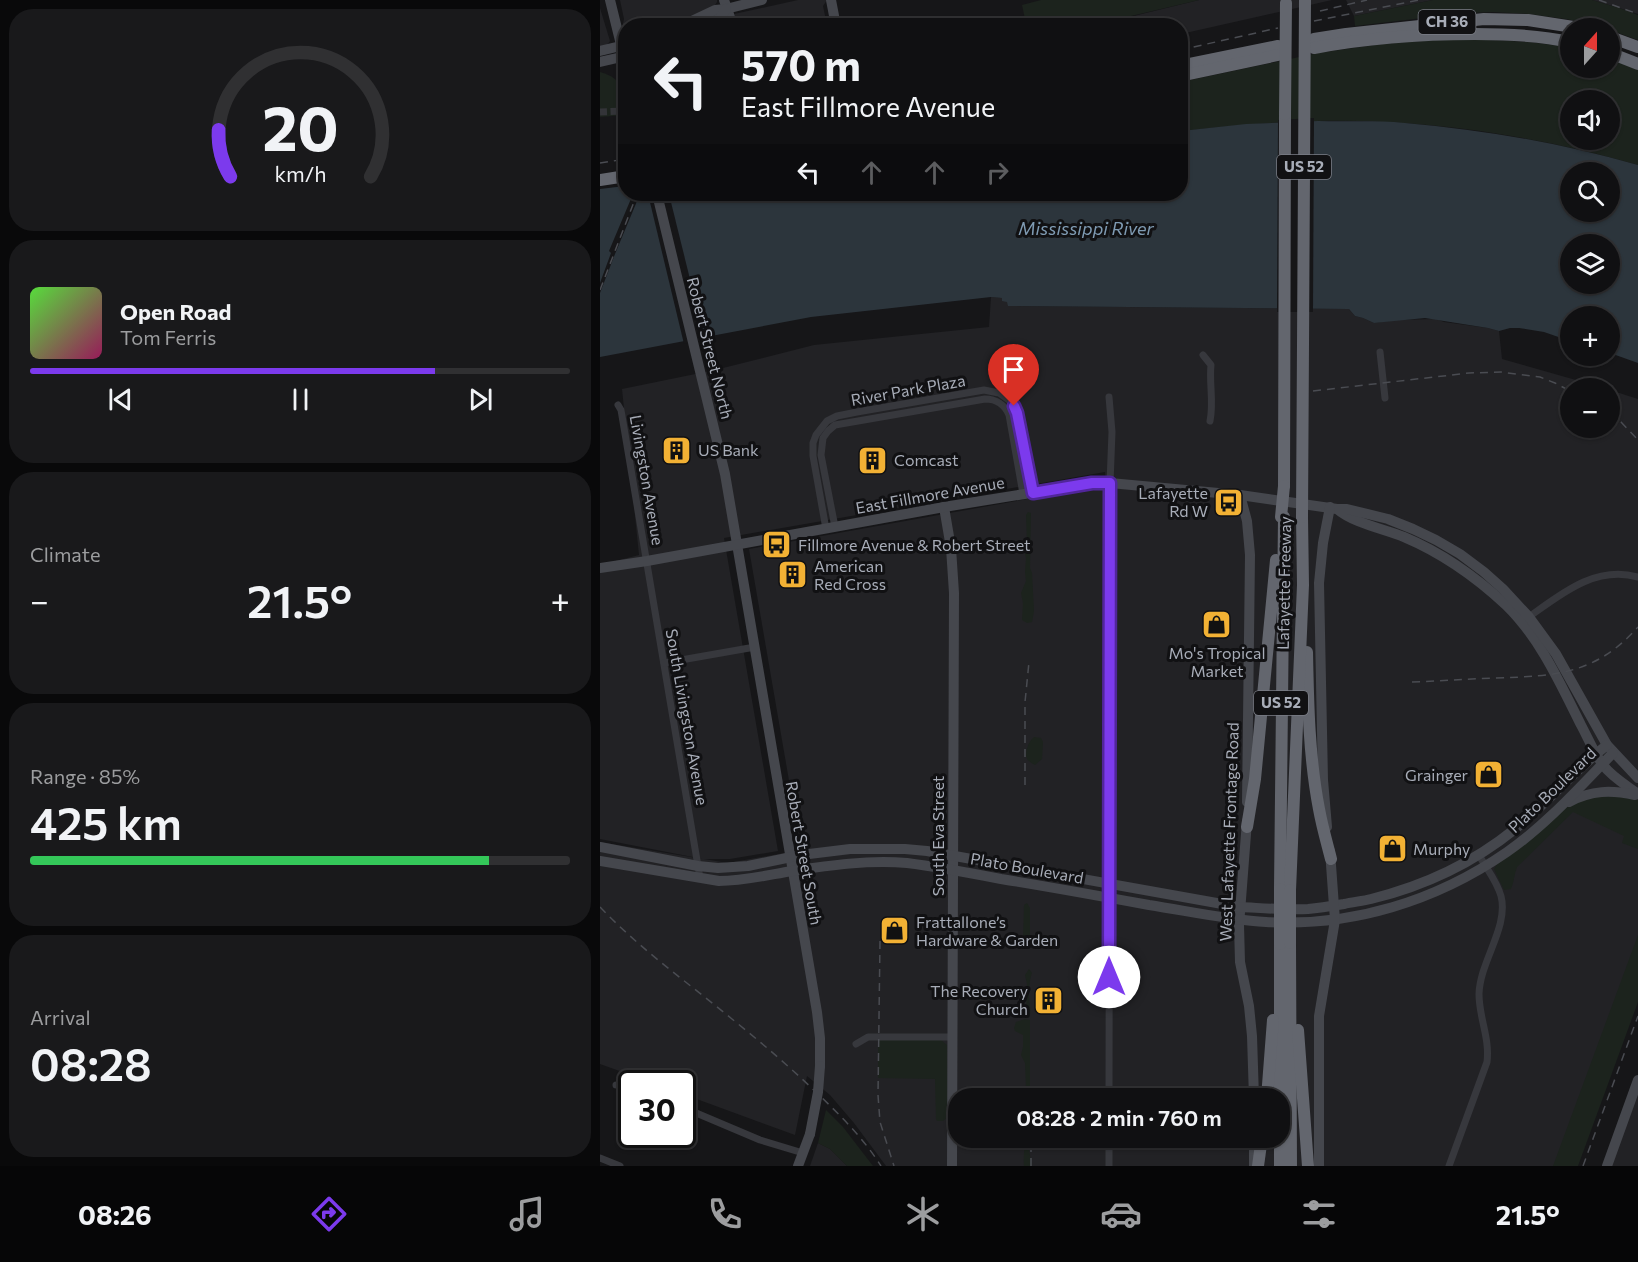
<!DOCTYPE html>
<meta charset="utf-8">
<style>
:root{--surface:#101012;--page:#19191b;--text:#f1f3f6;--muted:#9c9d9f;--line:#303032;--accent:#7c3aed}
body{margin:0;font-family:Commissioner,sans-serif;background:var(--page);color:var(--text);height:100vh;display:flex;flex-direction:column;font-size:22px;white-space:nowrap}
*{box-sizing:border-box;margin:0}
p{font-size:20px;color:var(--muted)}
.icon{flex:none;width:33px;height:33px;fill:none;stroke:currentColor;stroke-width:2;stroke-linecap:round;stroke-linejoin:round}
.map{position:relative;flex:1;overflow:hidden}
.side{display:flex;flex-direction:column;gap:9px;padding:9px;background:#09090a;width:600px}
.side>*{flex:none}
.top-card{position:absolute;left:18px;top:18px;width:570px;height:183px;border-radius:24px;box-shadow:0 2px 4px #0004,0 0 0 2px var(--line);background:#101012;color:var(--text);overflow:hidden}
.needle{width:39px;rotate:21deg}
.buttons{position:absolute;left:960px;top:18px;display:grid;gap:12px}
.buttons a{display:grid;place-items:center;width:60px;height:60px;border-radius:50%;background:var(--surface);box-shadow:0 2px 4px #0004,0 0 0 2px var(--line);font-size:30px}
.speed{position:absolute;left:18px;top:1070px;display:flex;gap:12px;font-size:30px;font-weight:700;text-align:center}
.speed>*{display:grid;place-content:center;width:78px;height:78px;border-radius:50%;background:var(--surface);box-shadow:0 2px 4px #0004,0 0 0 2px var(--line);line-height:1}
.speed .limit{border:3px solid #111;border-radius:9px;background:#fff;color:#111}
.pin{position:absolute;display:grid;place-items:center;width:51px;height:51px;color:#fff;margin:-62px -26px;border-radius:50% 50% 50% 0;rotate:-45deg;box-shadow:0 0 6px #0007}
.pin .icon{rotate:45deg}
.me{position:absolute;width:66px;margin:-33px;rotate:0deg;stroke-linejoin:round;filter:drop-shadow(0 0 4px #0008)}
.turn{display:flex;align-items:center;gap:21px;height:126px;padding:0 24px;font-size:27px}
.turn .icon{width:78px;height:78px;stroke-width:2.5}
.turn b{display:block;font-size:42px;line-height:51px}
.lanes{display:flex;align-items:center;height:57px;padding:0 24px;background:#0003;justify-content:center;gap:30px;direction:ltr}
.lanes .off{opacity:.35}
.big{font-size:45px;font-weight:600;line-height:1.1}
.side .card{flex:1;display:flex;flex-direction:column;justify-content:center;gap:9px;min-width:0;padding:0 21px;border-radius:24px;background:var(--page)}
.side .dial{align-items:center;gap:0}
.dial svg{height:156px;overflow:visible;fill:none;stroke:var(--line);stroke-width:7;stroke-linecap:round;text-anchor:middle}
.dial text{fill:var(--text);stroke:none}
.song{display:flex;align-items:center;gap:18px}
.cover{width:72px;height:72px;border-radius:9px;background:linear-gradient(135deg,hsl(110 70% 55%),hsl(330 70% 35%))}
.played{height:6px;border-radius:3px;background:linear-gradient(90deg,var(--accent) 75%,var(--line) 75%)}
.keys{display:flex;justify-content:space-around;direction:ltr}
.heat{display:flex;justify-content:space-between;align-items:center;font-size:33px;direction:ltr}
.charge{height:9px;border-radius:4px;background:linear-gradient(90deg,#34c759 85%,var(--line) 0)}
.trip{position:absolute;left:348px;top:1088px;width:342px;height:60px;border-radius:24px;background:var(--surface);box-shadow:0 2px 4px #0004,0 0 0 2px var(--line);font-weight:600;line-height:60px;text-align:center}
.menu{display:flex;height:96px;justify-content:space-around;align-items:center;background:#060607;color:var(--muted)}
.menu .icon{width:42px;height:42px}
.menu .current{color:var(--accent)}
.menu b{font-size:27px;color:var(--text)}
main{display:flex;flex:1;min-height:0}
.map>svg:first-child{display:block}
.built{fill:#222225;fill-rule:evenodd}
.green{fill:#1c231d;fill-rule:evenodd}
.water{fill:#2c353c;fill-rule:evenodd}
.pier{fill:#161618}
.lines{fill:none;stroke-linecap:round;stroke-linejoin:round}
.street-tunnel{stroke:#333438;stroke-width:7;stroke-dasharray:7 3.5;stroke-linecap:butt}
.street{stroke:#37383d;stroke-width:7}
.secondary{stroke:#45474d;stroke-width:10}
.highway{stroke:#63666e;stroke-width:12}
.rail{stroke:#4a4c52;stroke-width:1.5;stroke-dasharray:8 6;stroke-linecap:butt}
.secondary-bridge{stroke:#45474d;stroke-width:10}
.highway-bridge{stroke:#63666e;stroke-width:12}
.route-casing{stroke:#51269a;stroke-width:15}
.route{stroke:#7c3aed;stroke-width:10}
.labels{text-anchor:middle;stroke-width:6;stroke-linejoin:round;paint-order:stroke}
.shield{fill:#111113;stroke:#7b7e86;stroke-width:1.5}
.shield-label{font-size:15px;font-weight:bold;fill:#a8adb8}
.street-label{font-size:16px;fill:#a8adb8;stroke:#111113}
.poi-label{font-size:16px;fill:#a8adb8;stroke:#111113;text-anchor:start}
.water-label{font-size:18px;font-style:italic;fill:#7f9bb3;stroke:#111113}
</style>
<main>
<section class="side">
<div class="card dial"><svg viewBox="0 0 100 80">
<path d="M14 69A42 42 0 1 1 86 69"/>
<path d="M14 69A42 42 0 0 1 8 45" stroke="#7c3aed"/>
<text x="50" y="56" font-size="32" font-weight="700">20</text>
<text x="50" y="72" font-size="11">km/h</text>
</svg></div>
<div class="card">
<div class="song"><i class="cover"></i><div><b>Open Road</b><p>Tom Ferris</p></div></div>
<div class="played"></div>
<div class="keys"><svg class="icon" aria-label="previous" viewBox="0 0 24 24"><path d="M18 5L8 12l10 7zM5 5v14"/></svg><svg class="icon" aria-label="pause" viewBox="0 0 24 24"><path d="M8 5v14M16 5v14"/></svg><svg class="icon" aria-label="next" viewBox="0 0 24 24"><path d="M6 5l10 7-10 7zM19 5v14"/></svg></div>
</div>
<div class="card"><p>Climate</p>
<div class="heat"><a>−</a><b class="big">21.5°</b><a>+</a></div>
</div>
<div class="card"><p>Range · 85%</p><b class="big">425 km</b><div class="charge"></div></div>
<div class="card"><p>Arrival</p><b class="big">08:28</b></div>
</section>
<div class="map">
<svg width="1038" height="1166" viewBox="0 0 1038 1166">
<rect width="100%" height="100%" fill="#161618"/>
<g class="built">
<path d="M20,0H117V2L115,5L71,25L26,26L25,37L22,28L24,19Z"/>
<path d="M198,0H227L223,6L227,25H138L134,14Z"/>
<path d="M599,0H732L581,34L580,26H493Z"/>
<path d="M746,0H833L754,16Z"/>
<path d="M992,0H1038V14L1019,8Z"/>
<path d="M0,8L10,41L7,45L0,47Z"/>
<path d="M391,297L402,298L408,301V306L749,309L755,316L763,318L774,323L796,320L836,319L844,322L888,328L899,331L902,359L1004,388H970V428H1010V390L1038,399V977L971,1166H286L254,1123L230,1095L207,1076L195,1135L83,1094L82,1083H53L0,1064V842L103,859L0,839V565L39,555L22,389L115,370L214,345L389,327ZM505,472L506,488H489L149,549L201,850L128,863L104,859H130L178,851L124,538ZM358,1098H680V1137H358Z"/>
<path d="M1038,1081V1166H1006Z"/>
<path d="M218,1143L230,1149L247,1166H210Z"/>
</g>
<g class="green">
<path d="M441,0H599L493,25H397L425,19L422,5Z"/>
<path d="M833,0H992L1019,8L1038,15V40L1010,30V28L966,19L929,14L893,12L865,13L755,26L754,16Z"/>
<path d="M851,39C891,40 931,40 970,48V68H1010V59L1038,70V165C934,135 826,119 717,121C671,122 626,126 581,131V82L718,53L782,44ZM970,100H1010V140H970Z"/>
<path d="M0,72C23,78 26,93 25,115L0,117Z"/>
<path d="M428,512L431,513L430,568L432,573L434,611L432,622L427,623L422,620L423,603L421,593L426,581L425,572L426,558L424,550L427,543L426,515Z"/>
<path d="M434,737L441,738L443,742L442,759L435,765C433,764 428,761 427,759C424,752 429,741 434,737Z"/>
<path d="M987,796L1031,797L1038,800V849L1022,843L1024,836L973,812L917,867C914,875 914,882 911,889L904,890L894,869L898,862L962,809Z"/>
<path d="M427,903L430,908V942L425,943L423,940L424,905Z"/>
<path d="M1038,935V1002L978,1166H953Z"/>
<path d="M429,969L432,973C429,981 429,990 429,998C429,1005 432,1011 429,1018L426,1016L427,984L425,975Z"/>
<path d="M425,1019L430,1020V1098H422L426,1088L425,1063L421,1055L423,1047V1035L415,1031L414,1028L416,1022Z"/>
<path d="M278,1040H341L347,1045L348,1117L343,1121H337L336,1119L335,1079L278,1078Z"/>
<path d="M226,1110L243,1127L273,1166H247L230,1149L218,1143Z"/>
<path d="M425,1137H430L429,1150L432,1166H424C423,1156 425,1147 425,1137Z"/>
</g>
<path class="water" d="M718,121C747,122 776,120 805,123C885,130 961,143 1038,165V363L1010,353V316H970V341L944,332L919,328H910L899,331L888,328L825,318L774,323L763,318L755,316L749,309L408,306L407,302L402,301V298L391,297L211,317L0,357V189L25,186L26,194H580L581,131L646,124ZM970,172H1010V212H970ZM970,244H1010V284H970Z"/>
<g class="pier">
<path d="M714,118L713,312H677L678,120Z"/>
<path d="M33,194H40L15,254L0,293V283L11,253L9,251Z"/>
<path d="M48,194H69L105,340L84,344Z"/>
</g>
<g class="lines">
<path class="street-tunnel" d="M0,112L26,111"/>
<g class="street">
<path d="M780,352L785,398"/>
<path d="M603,355L611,365C609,384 614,402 610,421"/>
<path d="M509,397L512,432L510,483L509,1098"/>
<path d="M18,405L21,410L100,878"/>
<path d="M235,527L221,455L223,438L228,431L235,425L385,399C396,399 405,405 409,415L423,494"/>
<path d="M226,529L213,456V443L216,435L227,421L237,416L257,412L384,390L399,393L410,401L414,406L417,413L433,493"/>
<path d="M926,619C960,595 994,565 1038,577"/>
<path d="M64,663L155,647"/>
<path d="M256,1044L268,1037H352"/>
<path d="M16,1085H26L32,1087"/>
<path d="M82,1107L160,1140L203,1153"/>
<path d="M509,1137V1166"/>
<path d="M0,1158L20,1166"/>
<path d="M849,1166L887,1062C890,1038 879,1018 879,994C880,961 909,927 901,896C897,881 886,868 879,855"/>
</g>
<g class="secondary">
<path d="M10,0L26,65"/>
<path d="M124,0L133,26"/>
<path d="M231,0L236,26"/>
<path d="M81,26L115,10L126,9L162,0"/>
<path d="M104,26L120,18L126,9"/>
<path d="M0,51L25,45"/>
<path d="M0,62L26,56"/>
<path d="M57,194L125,474L217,1012L220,1038V1066"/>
<path d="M640,495L647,521L650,555L647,802"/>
<path d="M344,507L351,548L354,593L352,1166"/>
<path d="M737,509C753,523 784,529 804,537C842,553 876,577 906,605C940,638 960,683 981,725C988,738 994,753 1003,765C1012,777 1026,785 1038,794"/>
<path d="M0,568L47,561L344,507L492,483H510L640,495L737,509H747L788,519L813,529L836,540L860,554L884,572L903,589L929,617L956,654L1007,745L1038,778"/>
<path d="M969,802C992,790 1011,790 1035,795"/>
<path d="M647,821L639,925L640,962L649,1006L652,1036L654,1098"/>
<path d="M727,827L723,780L719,583L723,543L730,507"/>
<path d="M0,847L98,866L118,868L148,866L201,855L250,849H305L327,851L639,907C662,908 685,910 708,909C720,908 732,906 744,904C753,902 763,901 771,899C824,886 873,863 915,829C947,803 974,771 1007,745"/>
<path d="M0,861L119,881C144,881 168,875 192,871C231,865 268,860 307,863C339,867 370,873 401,879C451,887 500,896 549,905C588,911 627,920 666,922C752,927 836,901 907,852C946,825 979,788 1013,753"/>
<path d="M654,1137V1166"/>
<path d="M198,1166L210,1134"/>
<path d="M719,1166V1016L735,920L730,851"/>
<path d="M1007,1166L1038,1080"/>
</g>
<g class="highway">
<path d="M1010,37L1038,47"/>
<path d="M714,39L746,34L884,19L928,20L980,28"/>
<path d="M714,48C767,38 821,34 875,34C907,34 939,35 970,42"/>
<path d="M1010,53L1038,64"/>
<path d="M580,66L678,46"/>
<path d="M580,76L678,55"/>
<path d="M0,180L26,176"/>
<path d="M684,486L685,114"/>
<path d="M707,652C708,704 709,757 719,809C722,826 727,843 731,859"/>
<path d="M647,827L655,779L676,560"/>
<path d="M680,889L684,517"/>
<path d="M690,890L703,585L702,517"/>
<path d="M690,943L691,1166"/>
<path d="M680,944V1166"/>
<path d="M698,1030L708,1166"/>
<path d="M667,1098L673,1020"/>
<path d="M658,1166L662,1137"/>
</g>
<g class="rail">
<path d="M999,0L1038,14"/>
<path d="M720,11L767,0"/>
<path d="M714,21L819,0"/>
<path d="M580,50L678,28"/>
<path d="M0,163L26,159"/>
<path d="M0,290L37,194"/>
<path d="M713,391L869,373L901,372L940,377L955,383L970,391"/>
<path d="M1010,413L1021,422L1038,440"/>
<path d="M812,682C840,681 867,679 895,678C955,676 995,675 1038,627"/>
<path d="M425,785V702L429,662"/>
<path d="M0,907C40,949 87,982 132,1019C162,1043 191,1068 218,1094C241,1116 264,1139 281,1166"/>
<path d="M280,941L278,1095L280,1122L294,1166"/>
<path d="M431,1098V1084"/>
<path d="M431,1166V1137"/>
<path d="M983,1166L1038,1016"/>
</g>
<path class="secondary-bridge" d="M210,1134L218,1092L220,1066"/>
<g class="highway-bridge">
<path d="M685,114L686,3"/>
<path d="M681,517L684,486"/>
<path d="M702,517L705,0"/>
<path d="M680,889V944"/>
<path d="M690,890V943"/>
</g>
</g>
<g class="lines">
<defs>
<path id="route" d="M414,406L417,413L433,493L492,483H510L509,977"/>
</defs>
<use href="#route" class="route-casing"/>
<use href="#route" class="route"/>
</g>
<defs>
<symbol id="building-square" viewBox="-11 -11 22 22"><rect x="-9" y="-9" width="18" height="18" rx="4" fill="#f2b134" stroke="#111113"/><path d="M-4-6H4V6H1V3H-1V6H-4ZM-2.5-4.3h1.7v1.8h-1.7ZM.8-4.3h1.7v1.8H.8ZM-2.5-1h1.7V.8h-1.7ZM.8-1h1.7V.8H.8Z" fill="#111"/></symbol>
<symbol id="bus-square" viewBox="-11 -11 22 22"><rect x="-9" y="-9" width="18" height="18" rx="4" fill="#f2b134" stroke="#111113"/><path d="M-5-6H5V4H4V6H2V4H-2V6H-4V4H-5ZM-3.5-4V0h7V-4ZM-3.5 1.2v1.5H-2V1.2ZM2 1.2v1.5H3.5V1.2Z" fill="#111"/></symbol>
<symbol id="shop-square" viewBox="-11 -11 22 22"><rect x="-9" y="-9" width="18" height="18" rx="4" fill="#f2b134" stroke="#111113"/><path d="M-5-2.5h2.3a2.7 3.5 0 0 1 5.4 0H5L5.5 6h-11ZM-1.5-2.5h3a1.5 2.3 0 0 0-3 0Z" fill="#111"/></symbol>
</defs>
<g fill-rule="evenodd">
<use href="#building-square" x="60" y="434" width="33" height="33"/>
<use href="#building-square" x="256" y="444" width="33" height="33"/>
<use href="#bus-square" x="612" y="486" width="33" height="33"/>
<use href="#bus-square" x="160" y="528" width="33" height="33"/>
<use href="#building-square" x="176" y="558" width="33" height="33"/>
<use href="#shop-square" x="600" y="608" width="33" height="33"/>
<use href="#shop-square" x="872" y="758" width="33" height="33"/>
<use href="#shop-square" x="776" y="832" width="33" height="33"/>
<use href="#shop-square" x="278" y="914" width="33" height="33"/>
<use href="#building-square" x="432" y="984" width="33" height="33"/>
</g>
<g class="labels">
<g class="shield">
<rect x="818.5" y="10" width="57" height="24" rx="4.5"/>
<rect x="677" y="155" width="54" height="24" rx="4.5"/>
<rect x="654" y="691" width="54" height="24" rx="4.5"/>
</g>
<g class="shield-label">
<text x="847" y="27">CH 36</text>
<text x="704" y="172">US 52</text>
<text x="681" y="708">US 52</text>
</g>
<g class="street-label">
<text transform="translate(110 348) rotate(76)" y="6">Robert Street North</text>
<text transform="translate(308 390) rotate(-10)" y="6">River Park Plaza</text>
<text transform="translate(47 480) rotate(80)" y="6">Livingston Avenue</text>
<text transform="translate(330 495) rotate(-10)" y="6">East Fillmore Avenue</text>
<text transform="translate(684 583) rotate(-89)" y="6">Lafayette Freeway</text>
<text transform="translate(87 717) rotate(80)" y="6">South Livingston Avenue</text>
<text transform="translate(952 790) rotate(-44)" y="6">Plato Boulevard</text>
<text transform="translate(629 832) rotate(-88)" y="6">West Lafayette Frontage Road</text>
<text transform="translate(338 836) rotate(-90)" y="6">South Eva Street</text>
<text transform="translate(204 853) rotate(80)" y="6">Robert Street South</text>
<text transform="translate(427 868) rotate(10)" y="6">Plato Boulevard</text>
</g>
<g class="poi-label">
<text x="98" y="456">US Bank</text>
<text x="294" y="466">Comcast</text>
<text x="608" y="499" text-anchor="end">Lafayette<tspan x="608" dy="18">Rd W</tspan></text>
<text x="198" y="551">Fillmore Avenue &amp; Robert Street</text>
<text x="214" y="572">American<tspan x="214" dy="18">Red Cross</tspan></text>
<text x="617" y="659" text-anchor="middle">Mo's Tropical<tspan x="617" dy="18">Market</tspan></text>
<text x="868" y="781" text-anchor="end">Grainger</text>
<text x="813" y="855">Murphy</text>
<text x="316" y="928">Frattallone’s<tspan x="316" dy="18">Hardware &amp; Garden</tspan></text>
<text x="428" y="997" text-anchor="end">The Recovery<tspan x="428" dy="18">Church</tspan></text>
</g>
<g class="water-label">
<text x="486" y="235">Mississippi River</text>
</g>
</g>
</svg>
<div class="buttons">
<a><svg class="needle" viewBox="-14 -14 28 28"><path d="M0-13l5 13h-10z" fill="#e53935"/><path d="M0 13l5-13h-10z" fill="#9c9d9f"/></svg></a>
<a><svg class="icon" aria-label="sound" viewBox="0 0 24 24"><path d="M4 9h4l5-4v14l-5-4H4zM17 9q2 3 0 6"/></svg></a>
<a><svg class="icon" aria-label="search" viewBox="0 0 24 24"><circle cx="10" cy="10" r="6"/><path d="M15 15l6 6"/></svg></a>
<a><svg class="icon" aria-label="layers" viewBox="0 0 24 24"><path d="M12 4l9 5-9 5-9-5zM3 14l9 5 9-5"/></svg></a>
<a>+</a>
<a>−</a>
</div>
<div class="speed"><div class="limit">30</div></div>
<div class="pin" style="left:414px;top:406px;background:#d93025"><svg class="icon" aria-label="arrive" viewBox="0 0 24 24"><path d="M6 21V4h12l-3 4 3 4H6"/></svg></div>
<svg class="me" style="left:509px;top:977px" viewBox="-20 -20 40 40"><circle r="19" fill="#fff"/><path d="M0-13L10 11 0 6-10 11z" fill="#7c3aed"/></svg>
<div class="trip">08:28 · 2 min · 760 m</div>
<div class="top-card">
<div class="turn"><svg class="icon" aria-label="left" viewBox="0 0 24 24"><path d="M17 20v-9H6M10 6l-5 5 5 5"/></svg><div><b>570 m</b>East Fillmore Avenue</div></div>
<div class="lanes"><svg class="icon" aria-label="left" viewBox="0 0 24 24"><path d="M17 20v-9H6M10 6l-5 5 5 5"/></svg><svg class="icon off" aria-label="ahead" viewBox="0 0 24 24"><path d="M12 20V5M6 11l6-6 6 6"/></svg><svg class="icon off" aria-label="ahead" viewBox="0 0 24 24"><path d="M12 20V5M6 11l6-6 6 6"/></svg><svg class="icon off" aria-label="right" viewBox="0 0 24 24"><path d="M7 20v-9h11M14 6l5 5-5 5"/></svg></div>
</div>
</div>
</main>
<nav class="menu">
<b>08:26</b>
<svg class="icon current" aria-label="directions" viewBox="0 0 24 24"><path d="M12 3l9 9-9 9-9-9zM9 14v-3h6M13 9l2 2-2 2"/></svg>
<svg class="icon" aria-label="music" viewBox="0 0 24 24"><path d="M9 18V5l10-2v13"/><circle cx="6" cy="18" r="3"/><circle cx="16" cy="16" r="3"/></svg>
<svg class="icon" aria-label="phone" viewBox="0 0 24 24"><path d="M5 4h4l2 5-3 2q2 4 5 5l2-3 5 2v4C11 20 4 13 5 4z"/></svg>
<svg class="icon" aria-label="climate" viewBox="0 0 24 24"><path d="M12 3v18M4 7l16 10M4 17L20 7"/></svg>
<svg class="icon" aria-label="car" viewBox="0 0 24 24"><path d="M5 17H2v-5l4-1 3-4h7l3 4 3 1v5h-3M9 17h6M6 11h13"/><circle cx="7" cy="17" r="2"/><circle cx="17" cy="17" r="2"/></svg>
<svg class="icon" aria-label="filters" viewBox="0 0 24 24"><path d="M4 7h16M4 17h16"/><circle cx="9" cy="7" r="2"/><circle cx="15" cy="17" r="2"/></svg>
<b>21.5°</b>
</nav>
